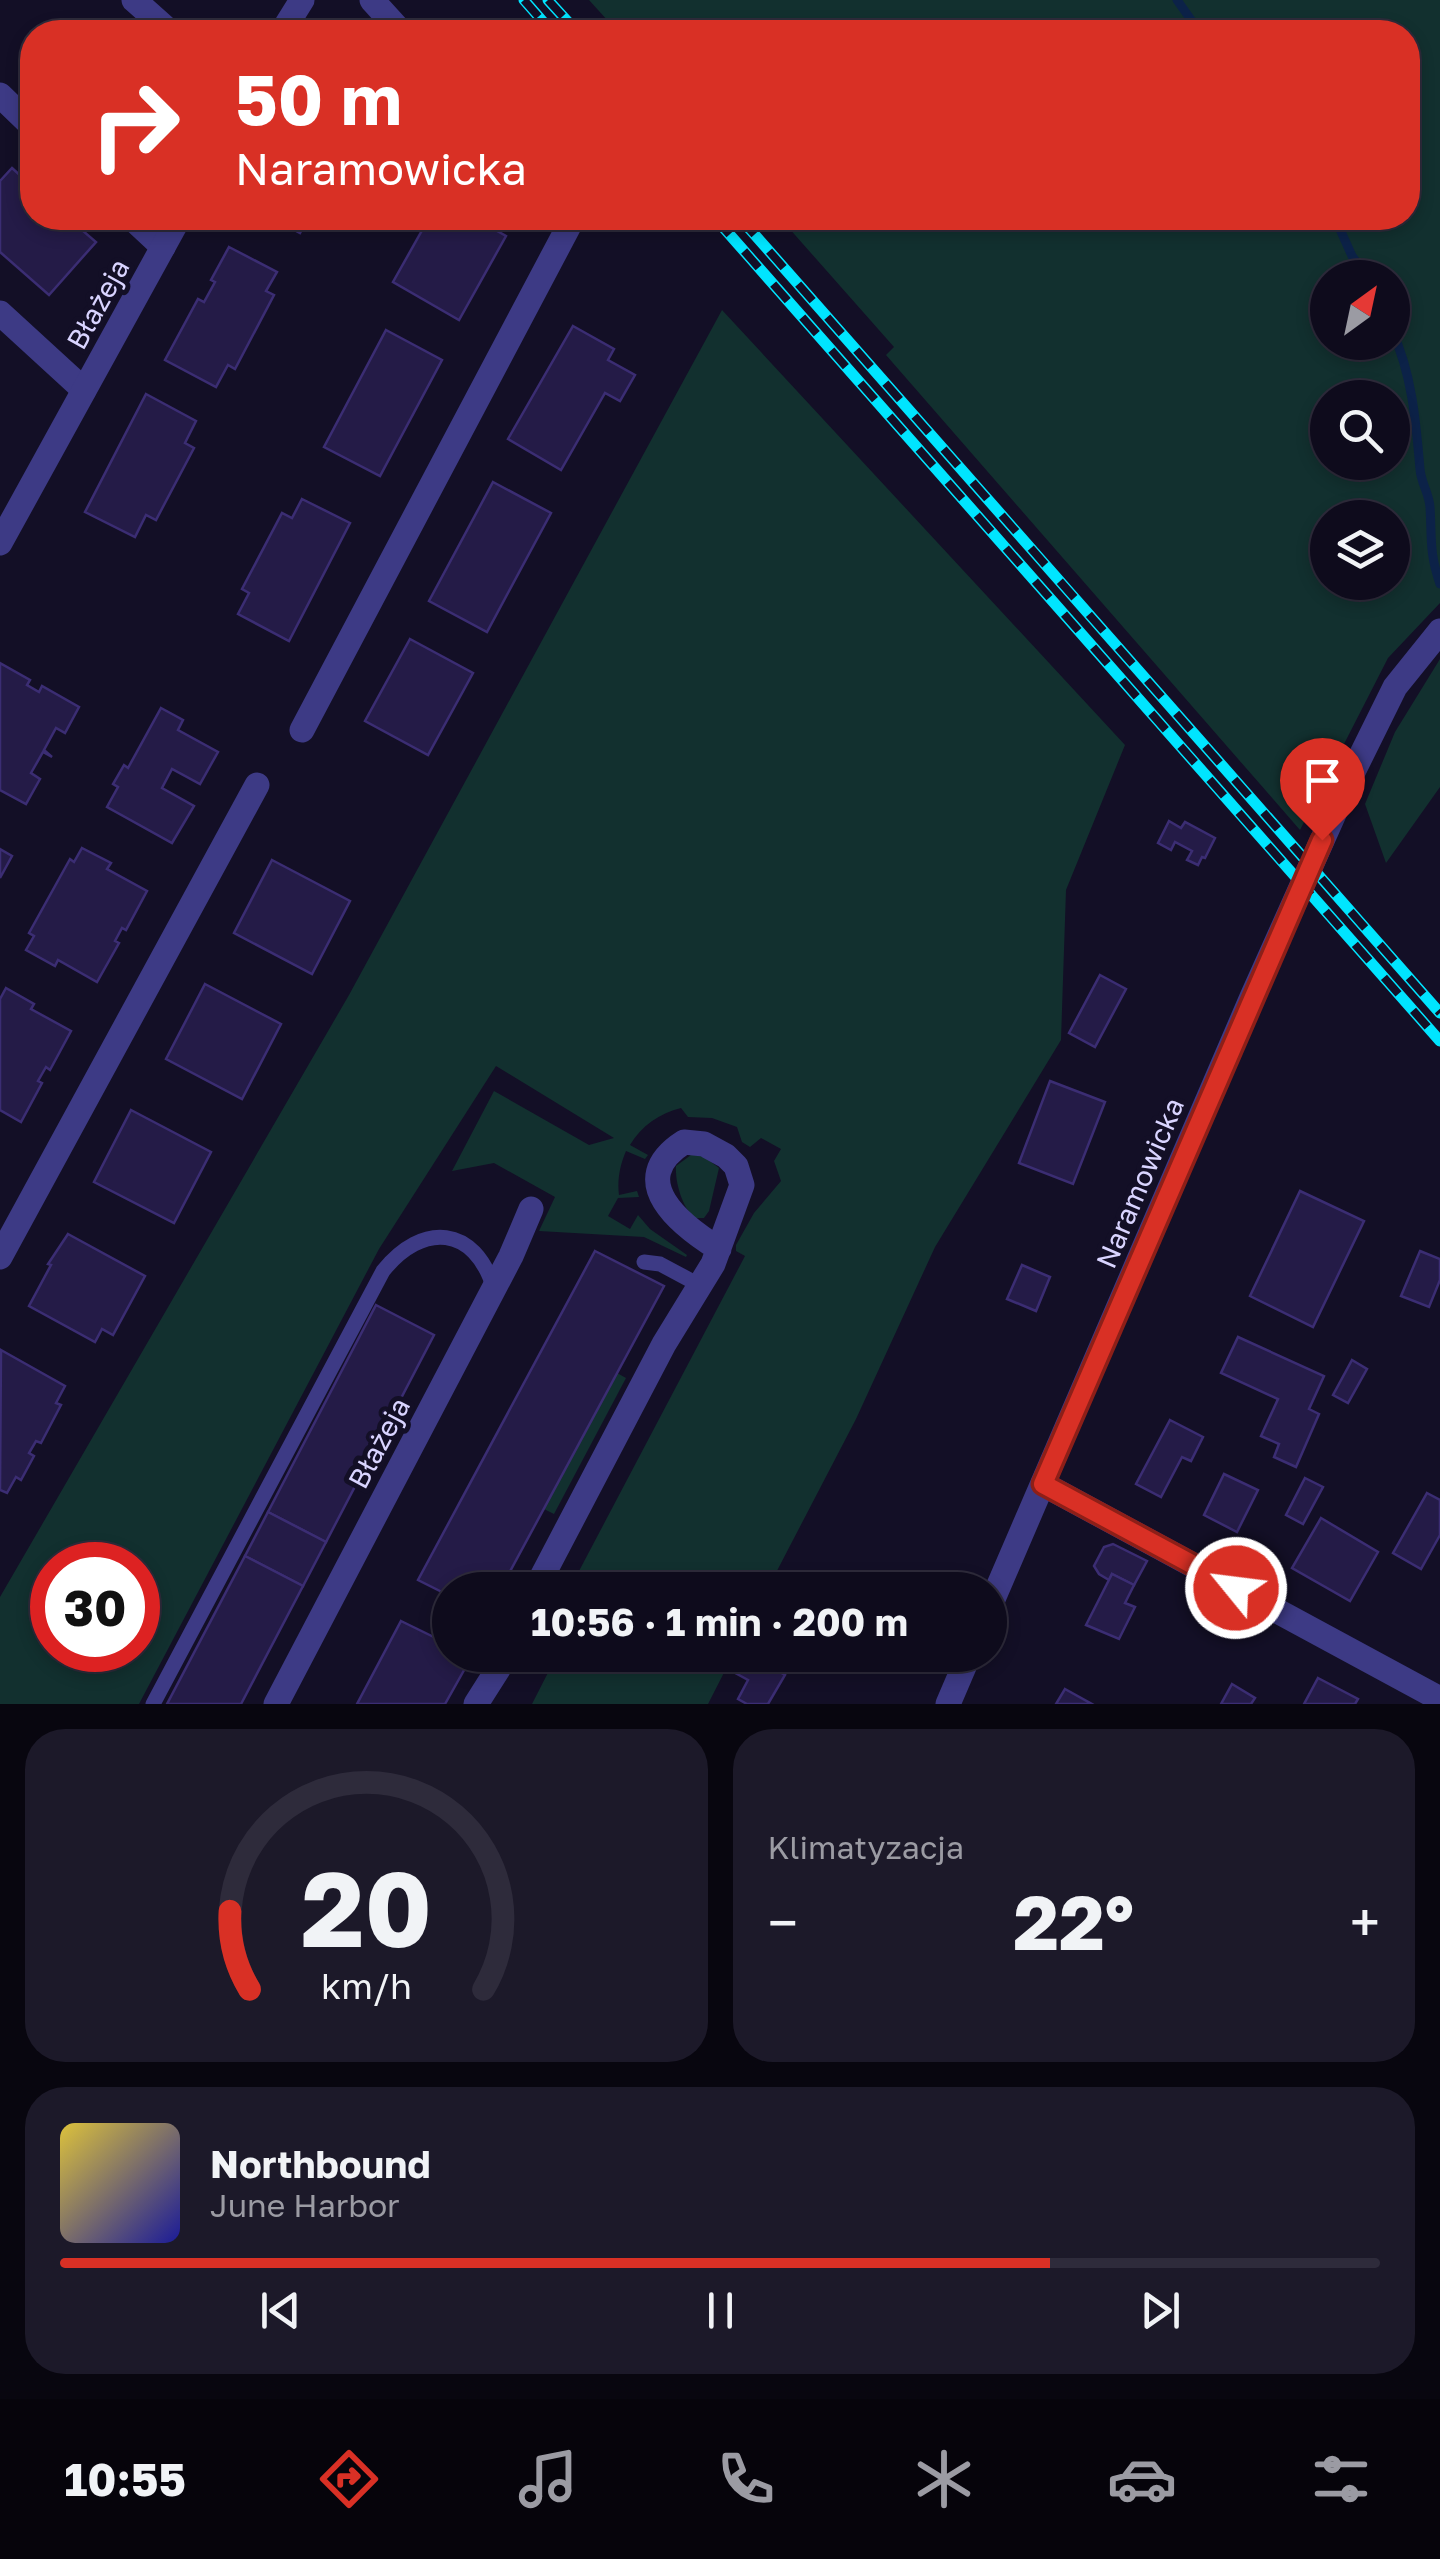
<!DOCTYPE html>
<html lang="pl">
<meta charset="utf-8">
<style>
:root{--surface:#0e0b1c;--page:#1c1929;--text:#f1f3f6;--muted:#9b9ba3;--line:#2e2b3b;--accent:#d93025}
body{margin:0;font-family:"Golos Text",sans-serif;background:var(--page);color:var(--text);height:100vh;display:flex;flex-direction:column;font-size:38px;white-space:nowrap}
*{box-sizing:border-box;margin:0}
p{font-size:32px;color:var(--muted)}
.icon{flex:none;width:55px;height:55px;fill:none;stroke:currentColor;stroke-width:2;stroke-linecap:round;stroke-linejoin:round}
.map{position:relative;height:1704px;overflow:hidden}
.side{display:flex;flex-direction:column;gap:25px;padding:25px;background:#08060f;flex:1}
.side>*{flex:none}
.hud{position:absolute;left:20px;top:20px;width:1400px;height:210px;border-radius:40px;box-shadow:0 5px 15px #0003,0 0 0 2px var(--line);background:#d93025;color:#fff;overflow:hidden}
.needle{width:65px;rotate:33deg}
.buttons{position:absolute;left:1310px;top:260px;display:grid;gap:20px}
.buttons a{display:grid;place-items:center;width:100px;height:100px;border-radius:50%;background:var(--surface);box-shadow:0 5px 15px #0003,0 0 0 2px var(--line);font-size:50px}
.speed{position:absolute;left:30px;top:1542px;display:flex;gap:20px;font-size:50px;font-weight:700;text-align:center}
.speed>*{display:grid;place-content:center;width:130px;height:130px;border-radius:50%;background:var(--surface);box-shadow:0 5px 15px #0003,0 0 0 2px var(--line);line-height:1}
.speed .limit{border:15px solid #d22;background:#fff;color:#111}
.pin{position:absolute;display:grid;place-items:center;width:85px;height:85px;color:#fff;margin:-102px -42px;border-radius:50% 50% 50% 0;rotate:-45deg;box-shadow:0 0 10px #0007}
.pin .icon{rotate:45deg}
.me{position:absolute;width:110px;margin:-55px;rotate:299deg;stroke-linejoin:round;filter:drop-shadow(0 0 8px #0008)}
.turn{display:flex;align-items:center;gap:35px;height:210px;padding:0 50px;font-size:45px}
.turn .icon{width:130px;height:130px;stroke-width:2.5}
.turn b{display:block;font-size:70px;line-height:85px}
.big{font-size:75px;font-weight:700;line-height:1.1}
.side .tile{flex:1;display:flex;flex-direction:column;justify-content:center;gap:15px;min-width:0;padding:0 35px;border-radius:40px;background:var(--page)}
.side .dial{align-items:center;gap:0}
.dial svg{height:260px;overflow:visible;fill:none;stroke:var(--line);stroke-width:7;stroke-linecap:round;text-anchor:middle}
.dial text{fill:var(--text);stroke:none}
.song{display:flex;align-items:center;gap:30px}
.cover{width:120px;height:120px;border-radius:15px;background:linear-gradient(135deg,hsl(50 70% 55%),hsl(240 70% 35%))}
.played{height:10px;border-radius:5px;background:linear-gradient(90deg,var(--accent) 75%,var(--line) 75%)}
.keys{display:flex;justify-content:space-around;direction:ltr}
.heat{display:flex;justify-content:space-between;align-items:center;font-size:55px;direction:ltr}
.side .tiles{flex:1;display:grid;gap:25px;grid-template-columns:1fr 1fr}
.tile:last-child{grid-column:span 2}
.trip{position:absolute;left:432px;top:1572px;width:575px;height:100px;border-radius:50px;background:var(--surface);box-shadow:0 5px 15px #0003,0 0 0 2px var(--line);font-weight:700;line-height:100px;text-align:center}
.dock{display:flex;height:160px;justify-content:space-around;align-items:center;background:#06040b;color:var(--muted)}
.dock .icon{width:70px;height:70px}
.dock .on{color:var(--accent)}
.dock b{font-size:45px;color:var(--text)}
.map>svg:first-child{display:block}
.green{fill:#12302f;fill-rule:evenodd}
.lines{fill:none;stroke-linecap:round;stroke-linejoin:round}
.stream{stroke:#0c2248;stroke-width:9}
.building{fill:#241b47;stroke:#3b2d73;stroke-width:2.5}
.service{stroke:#3d3a85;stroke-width:15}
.minor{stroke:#3d3a85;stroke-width:25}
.tertiary{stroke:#3d3a85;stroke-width:25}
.rail-casing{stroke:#00e5ff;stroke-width:11}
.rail{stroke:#130f26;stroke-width:8;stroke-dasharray:22;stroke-linecap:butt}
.route-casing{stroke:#8d1f18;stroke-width:25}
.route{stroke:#d93025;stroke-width:18}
.labels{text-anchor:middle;stroke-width:10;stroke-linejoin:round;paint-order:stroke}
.street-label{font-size:28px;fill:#d9d4ff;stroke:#130f26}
</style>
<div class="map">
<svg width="1440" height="1704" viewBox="0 0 1440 1704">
<rect width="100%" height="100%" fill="#130f26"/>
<g class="green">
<path d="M589,0H1440V603L1388,658L1300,830L886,355L894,347L780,218H1408V32H618ZM1328,278H1392V342H1328ZM1328,398H1392V462H1328ZM1328,518H1392V582H1328Z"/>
<path d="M722,310L1125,745L1066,890L1061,1040L935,1247L856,1419L767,1590H569L745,1256L736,1251V1245L754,1213L781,1181L774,1161L781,1149L761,1138L750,1147L742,1142L737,1127L712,1118L688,1117L681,1108C660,1113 641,1126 630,1145L648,1155L645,1159L626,1151C620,1165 617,1180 619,1195L637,1191L639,1197L618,1198L608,1216L630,1229L638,1215L650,1229L687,1255L686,1257L644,1237L539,1231L555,1197L494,1163L452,1171L494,1091L589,1145L614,1138L496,1066L379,1249L139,1704H0V1597L349,995ZM52,1565H138V1650H52Z"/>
<path d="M1440,659V787L1386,863L1365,804L1395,732Z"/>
<path d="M691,1155H702L719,1168L709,1211L704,1218H695C682,1208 675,1182 676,1166Z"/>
<path d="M617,1373L626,1378L554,1514L544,1509Z"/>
<path d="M548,1655H733L708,1704H532L555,1659Z"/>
</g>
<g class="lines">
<g class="stream">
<path d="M1177,0L1194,24L1204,32"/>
<path d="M1335,218L1352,256L1368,278"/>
<path d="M1392,331C1412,373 1416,423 1420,469C1421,483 1429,493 1430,507C1432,539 1429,552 1440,584"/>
</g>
</g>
<g class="building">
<path d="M12,168L32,186V218H68L96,242L49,295L0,252V181Z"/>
<path d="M272,218H308L300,233Z"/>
<path d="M429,218H474L506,236L459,320L393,282Z"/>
<path d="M229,247L277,272L266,291L274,295L235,369L228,365L216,387L165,360L198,299L204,302L215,282L211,280Z"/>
<path d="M573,326L614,349L608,360L635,375L620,401L605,393L561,470L508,439Z"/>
<path d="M386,330L442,360L380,476L324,447Z"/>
<path d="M146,394L196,421L185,443L194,448L156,520L146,515L135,537L85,512Z"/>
<path d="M493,482L551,513L487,632L429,601Z"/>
<path d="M302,499L350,523L289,641L238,614L249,593L242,589L282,513L292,518Z"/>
<path d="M410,639L473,673L428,755L365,721Z"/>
<path d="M0,663L30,680L27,685L39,692L42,686L79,707L65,733L56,728L44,750L52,757L43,752L31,773L40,779L26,804L0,790Z"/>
<path d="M161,708L183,720L178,730L218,752L200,784L172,769L162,788L194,806L172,843L107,807L118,787L113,784L124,765L128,768Z"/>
<path d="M1169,821L1181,828L1185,822L1215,838L1205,858L1202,857L1198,865L1187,860L1192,851L1175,842L1171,850L1158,843Z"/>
<path d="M82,848L111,863L107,869L147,891L126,930L122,928L115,941L119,943L97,982L58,960L55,966L26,950L34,936L29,933L70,859L74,862Z"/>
<path d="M0,849L12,856L0,878Z"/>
<path d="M272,860L350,901L312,974L234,933Z"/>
<path d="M1100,975L1126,989L1095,1047L1069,1033Z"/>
<path d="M205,984L281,1024L242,1099L166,1059Z"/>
<path d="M6,988L34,1004L31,1009L71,1031L50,1070L46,1067L38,1081L42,1083L21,1122L0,1110V999Z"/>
<path d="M1050,1081L1105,1102L1073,1184L1019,1163Z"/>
<path d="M131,1110L211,1152L174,1223L94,1182Z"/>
<path d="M1300,1191L1364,1221L1313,1327L1250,1296Z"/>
<path d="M68,1234L145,1276L113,1335L102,1329L95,1342L29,1306L51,1265L48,1264Z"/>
<path d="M595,1251L664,1286L500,1590H450V1596L418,1580Z"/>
<path d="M1420,1251L1440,1259V1280L1429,1307L1401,1296Z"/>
<path d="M1022,1265L1050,1277L1036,1311L1007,1299Z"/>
<path d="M376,1305L434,1335L326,1542L268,1512Z"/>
<path d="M1238,1337L1324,1376L1309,1409L1319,1414L1296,1467L1274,1457L1279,1444L1261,1436L1278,1399L1221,1373Z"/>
<path d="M1,1350L65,1386L56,1403L61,1405L41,1443L36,1441L29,1453L34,1456L21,1480L16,1477L7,1493L0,1490Z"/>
<path d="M1352,1360L1367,1369L1348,1403L1333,1395Z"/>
<path d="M1170,1420L1203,1437L1191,1461L1182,1457L1161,1497L1136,1484Z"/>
<path d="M1224,1474L1258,1490L1237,1532L1204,1515Z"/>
<path d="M1305,1478L1323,1487L1303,1524L1286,1515Z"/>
<path d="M1427,1493L1440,1500V1535L1421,1569L1393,1553Z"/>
<path d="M268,1512L326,1542L303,1586L245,1556Z"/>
<path d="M1321,1518L1378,1552L1350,1601L1292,1568Z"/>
<path d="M1113,1544L1147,1561L1134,1585L1112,1574L1109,1580L1099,1574L1094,1566L1104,1547Z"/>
<path d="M245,1556L303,1586L241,1704H167Z"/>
<path d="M1112,1574L1134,1585L1125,1603L1135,1607L1119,1639L1086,1625Z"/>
<path d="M401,1621L450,1645V1655L472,1656L445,1704H357Z"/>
<path d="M735,1655H751L785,1675L768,1704H747L738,1699L748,1680L728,1669Z"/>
<path d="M1318,1678L1358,1699L1355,1704H1304Z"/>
<path d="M1232,1684L1255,1698L1251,1704H1221Z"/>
<path d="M1065,1689L1092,1704H1056Z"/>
</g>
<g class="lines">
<g class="service">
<path d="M644,1262L660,1264L701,1286"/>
<path d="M153,1704L383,1271C422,1222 475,1225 494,1289"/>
</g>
<g class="minor">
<path d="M134,0L170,32"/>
<path d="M372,0L401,32"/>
<path d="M282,32L302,0"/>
<path d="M0,95L32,126"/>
<path d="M132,218L163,247"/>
<path d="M0,313L84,390"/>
<path d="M0,543L179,218"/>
<path d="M302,730L571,222L567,218"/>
<path d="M0,1257L257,785"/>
<path d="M1043,1484L1440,1699"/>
<path d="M535,1590L664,1344L713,1264L742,1185L736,1166L726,1156L704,1144L684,1142C623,1181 682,1226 719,1249"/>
<path d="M276,1704L511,1256L531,1209"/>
<path d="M476,1704L507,1655"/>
</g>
<g class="tertiary">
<path d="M990,1606L1252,997L1351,776L1395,687L1440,631"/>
<path d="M948,1704L969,1655"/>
</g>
<defs>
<g id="rail">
<path d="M524,0L552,32"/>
<path d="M548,0L577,32"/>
<path d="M715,218L1440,1041"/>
<path d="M740,218L1440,1013"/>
</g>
</defs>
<use href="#rail" class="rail-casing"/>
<use href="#rail" class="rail"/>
</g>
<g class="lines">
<defs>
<path id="route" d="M1236,1588L1043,1484L1322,840"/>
</defs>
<use href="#route" class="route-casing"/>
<use href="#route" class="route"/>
</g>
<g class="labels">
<g class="street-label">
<text transform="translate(98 304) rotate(-61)" y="10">Błażeja</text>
<text transform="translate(1140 1183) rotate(-67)" y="10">Naramowicka</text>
<text transform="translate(379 1443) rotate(-62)" y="10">Błażeja</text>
</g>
</g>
</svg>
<div class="buttons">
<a><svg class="needle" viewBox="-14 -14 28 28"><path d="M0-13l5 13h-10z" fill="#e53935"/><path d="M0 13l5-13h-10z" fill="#9b9ba3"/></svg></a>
<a><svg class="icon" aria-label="search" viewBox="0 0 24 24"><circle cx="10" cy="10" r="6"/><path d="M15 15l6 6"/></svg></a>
<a><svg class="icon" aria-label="layers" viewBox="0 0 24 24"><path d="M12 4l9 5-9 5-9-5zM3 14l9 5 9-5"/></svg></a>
</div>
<div class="speed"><div class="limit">30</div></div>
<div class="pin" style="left:1322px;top:840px;background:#d93025"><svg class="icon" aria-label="arrive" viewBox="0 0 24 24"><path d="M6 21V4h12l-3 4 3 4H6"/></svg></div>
<svg class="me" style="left:1236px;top:1588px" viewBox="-20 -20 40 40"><circle r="17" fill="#d93025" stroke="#fff" stroke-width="3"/><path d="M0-11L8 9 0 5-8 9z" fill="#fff"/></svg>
<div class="trip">10:56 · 1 min · 200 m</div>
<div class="hud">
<div class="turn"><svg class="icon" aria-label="right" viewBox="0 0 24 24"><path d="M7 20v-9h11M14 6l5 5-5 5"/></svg><div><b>50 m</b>Naramowicka</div></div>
</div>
</div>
<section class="side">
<div class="tiles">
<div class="tile dial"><svg viewBox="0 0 100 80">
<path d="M14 69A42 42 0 1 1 86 69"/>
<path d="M14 69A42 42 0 0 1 8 45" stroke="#d93025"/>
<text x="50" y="56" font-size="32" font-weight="700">20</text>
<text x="50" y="72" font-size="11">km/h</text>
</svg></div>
<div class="tile"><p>Klimatyzacja</p>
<div class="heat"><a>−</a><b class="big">22°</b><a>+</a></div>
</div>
<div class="tile">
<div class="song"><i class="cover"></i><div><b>Northbound</b><p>June Harbor</p></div></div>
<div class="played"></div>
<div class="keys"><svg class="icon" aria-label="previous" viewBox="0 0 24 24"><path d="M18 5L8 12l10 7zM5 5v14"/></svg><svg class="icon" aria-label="pause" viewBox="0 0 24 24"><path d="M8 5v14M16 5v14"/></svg><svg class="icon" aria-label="next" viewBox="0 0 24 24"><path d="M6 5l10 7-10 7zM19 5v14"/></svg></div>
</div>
</div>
</section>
<nav class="dock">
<b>10:55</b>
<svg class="icon on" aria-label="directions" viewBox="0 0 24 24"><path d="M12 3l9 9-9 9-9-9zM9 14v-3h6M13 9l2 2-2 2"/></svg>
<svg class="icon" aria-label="music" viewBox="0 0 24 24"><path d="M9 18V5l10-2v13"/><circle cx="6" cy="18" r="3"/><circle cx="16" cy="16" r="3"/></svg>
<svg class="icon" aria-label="phone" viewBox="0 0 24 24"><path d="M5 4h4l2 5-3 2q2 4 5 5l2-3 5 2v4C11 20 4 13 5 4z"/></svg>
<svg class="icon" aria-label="climate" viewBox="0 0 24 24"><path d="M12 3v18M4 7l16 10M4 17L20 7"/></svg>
<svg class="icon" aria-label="car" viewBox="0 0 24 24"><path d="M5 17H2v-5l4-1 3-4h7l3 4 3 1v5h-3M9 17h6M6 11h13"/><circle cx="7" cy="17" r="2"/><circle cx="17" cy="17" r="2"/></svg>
<svg class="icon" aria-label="filters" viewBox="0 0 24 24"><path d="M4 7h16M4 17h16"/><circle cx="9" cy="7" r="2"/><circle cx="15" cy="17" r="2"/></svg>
</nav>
